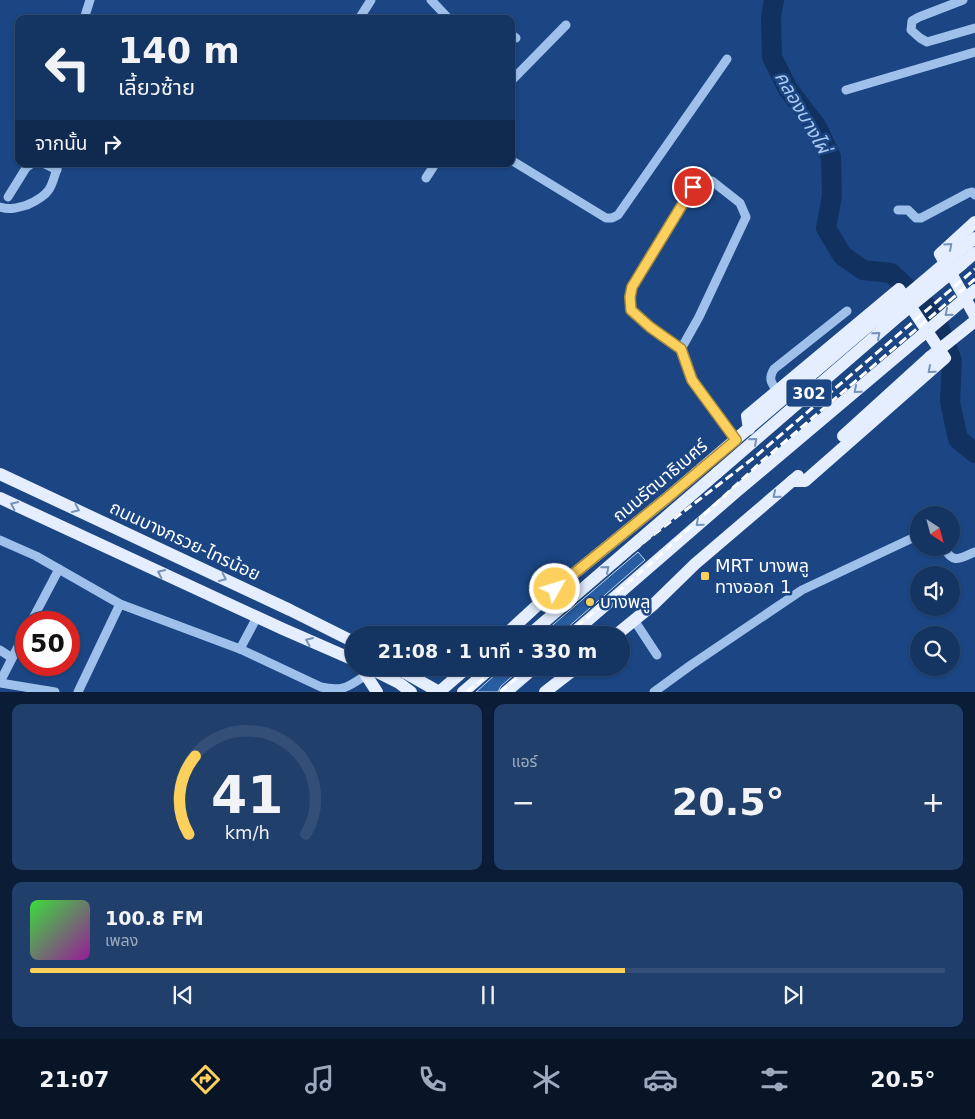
<!DOCTYPE html>
<html lang="th">
<meta charset="utf-8">
<style>
:root{--surface:#143462;--page:#213f6b;--text:#f1f3f6;--muted:#9daabe;--line:#334f77;--accent:#fcd05c}
body{margin:0;font-family:"DejaVu Sans","Noto Sans Thai",sans-serif;background:var(--page);color:var(--text);height:100vh;display:flex;flex-direction:column;font-size:19px;white-space:nowrap}
*{box-sizing:border-box;margin:0}
p{font-size:16px;color:var(--muted)}
.icon{flex:none;width:28px;height:28px;fill:none;stroke:currentColor;stroke-width:2;stroke-linecap:round;stroke-linejoin:round}
.map{position:relative;height:692px;overflow:hidden}
.drawer{display:flex;flex-direction:column;gap:12px;padding:12px;background:#0b1d36;flex:1}
.drawer>*{flex:none}
.banner{position:absolute;left:15px;top:15px;width:500px;height:152px;border-radius:10px;box-shadow:0 1px 4px #0004,0 0 0 1px var(--line);background:#143462;color:var(--text);overflow:hidden}
.needle{width:32px;rotate:144deg}
.fabs{position:absolute;left:910px;top:506px;display:grid;gap:10px}
.fabs a{display:grid;place-items:center;width:50px;height:50px;border-radius:50%;background:var(--surface);box-shadow:0 1px 4px #0004,0 0 0 1px var(--line);font-size:25px}
.speed{position:absolute;left:15px;top:611px;display:flex;gap:10px;font-size:25px;font-weight:700;text-align:center}
.speed>*{display:grid;place-content:center;width:65px;height:65px;border-radius:50%;background:var(--surface);box-shadow:0 1px 4px #0004,0 0 0 1px var(--line);line-height:1}
.speed .limit{border:8px solid #d22;background:#fff;color:#111}
.pin{position:absolute;display:grid;place-items:center;width:42px;height:42px;color:#fff;margin:-21px;border:2px solid #fff;border-radius:50%;box-shadow:0 1px 5px #0007}
.me{position:absolute;width:55px;margin:-28px;rotate:51deg;stroke-linejoin:round;filter:drop-shadow(0 0 4px #0008)}
.turn{display:flex;align-items:center;gap:18px;height:105px;padding:0 20px;font-size:22px}
.turn .icon{width:65px;height:65px;stroke-width:2.5}
.turn b{display:block;font-size:35px;line-height:42px}
.then{display:flex;align-items:center;height:48px;padding:0 20px;background:#0003;gap:10px;font-size:19px}
.big{font-size:38px;font-weight:600;line-height:1.1}
.drawer .card{flex:1;display:flex;flex-direction:column;justify-content:center;gap:8px;min-width:0;padding:0 18px;border-radius:10px;background:var(--page)}
.drawer .dial{align-items:center;gap:0}
.dial svg{height:130px;overflow:visible;fill:none;stroke:var(--line);stroke-width:7;stroke-linecap:round;text-anchor:middle}
.dial text{fill:var(--text);stroke:none}
.song{display:flex;align-items:center;gap:15px}
.cover{width:60px;height:60px;border-radius:8px;background:linear-gradient(135deg,hsl(120 70% 55%),hsl(300 70% 35%))}
.played{height:5px;border-radius:2px;background:linear-gradient(90deg,var(--accent) 65%,var(--line) 65%)}
.keys{display:flex;justify-content:space-around;direction:ltr}
.heat{display:flex;justify-content:space-between;align-items:center;font-size:28px;direction:ltr}
.drawer .tiles{flex:1;display:grid;gap:12px;grid-template-columns:1fr 1fr}
.card:last-child{grid-column:span 2}
.trip{position:absolute;left:345px;top:626px;width:285px;height:50px;border-radius:25px;background:var(--surface);box-shadow:0 1px 4px #0004,0 0 0 1px var(--line);font-weight:600;line-height:50px;text-align:center}
.menu{display:flex;height:80px;justify-content:space-around;align-items:center;background:#081527;color:var(--muted)}
.menu .icon{width:35px;height:35px}
.menu .active{color:var(--accent)}
.menu b{font-size:22px;color:var(--text)}
.map>svg:first-child{display:block}
.lines{fill:none;stroke-linecap:round;stroke-linejoin:round}
.river{stroke:#113261;stroke-width:20}
.building{fill:#295da1;stroke:#c4dbf8}
.minor{stroke:#9fc0eb;stroke-width:9}
.major{stroke:#e4eeff;stroke-width:12}
.rail{stroke:#fff;stroke-width:3;stroke-dasharray:9 4;stroke-linecap:butt}
.major-bridge{stroke:#e4eeff;stroke-width:12}
.oneway{stroke:#7592bb}
.route-casing{stroke:#a4873c;stroke-width:12}
.route{stroke:#fcd05c;stroke-width:9}
.poi-dot{fill:#fcd05c;stroke:#1b4683;stroke-width:2}
.labels{text-anchor:middle;stroke-width:5;stroke-linejoin:round;paint-order:stroke}
.shield{fill:#1b4683;stroke:#bbc8da;stroke-width:1}
.shield-label{font-size:16px;font-weight:bold;fill:#fff}
.street-label{font-size:18px;fill:#fff;stroke:#1b4683}
.poi-label{font-size:18px;fill:#fff;stroke:#1b4683;text-anchor:start}
.water-label{font-size:19px;font-style:italic;fill:#abcaf2;stroke:#1b4683}
</style>
<div class="map">
<svg width="975" height="692" viewBox="0 0 975 692">
<rect width="100%" height="100%" fill="#1b4683"/>
<g class="lines">
<path class="river" d="M774,0L771,17L772,57L788,89L817,127L831,157L832,196L826,228L842,255L863,270L891,273L934,313L952,361L950,402L958,439L975,453"/>
</g>
<g class="building">
<path d="M638,552L645,560L566,629L563,635H541Z"/>
<path d="M499,668H522L501,686L498,692H476L496,674Z"/>
</g>
<g class="lines">
<g class="minor">
<path d="M431,0L449,19"/>
<path d="M963,0L919,17L912,21L911,30L920,38L927,42L975,28"/>
<path d="M84,19L90,0"/>
<path d="M359,19L371,0"/>
<path d="M511,34L516,38"/>
<path d="M511,81L566,25"/>
<path d="M846,90L975,52"/>
<path d="M511,160L606,218H612L618,215L727,59"/>
<path d="M45,164L57,170"/>
<path d="M426,178L435,164"/>
<path d="M8,197L26,168L31,164"/>
<path d="M0,207C10,210 17,208 27,205C50,195 52,188 58,164"/>
<path d="M898,210H908L916,218H921L968,193L972,192L975,195"/>
<path d="M681,349L699,317L746,217L740,203L712,181L704,179L693,187L632,287L630,297L631,310L650,327L681,349L692,380L736,440"/>
<path d="M777,391C771,382 768,379 774,369L847,311"/>
<path d="M0,540L36,556L120,604L240,649L321,687C343,692 348,687 366,675"/>
<path d="M944,548C954,565 960,558 975,552"/>
<path d="M634,620L657,655"/>
<path d="M31,622L59,569"/>
<path d="M240,649L257,617"/>
<path d="M0,650L12,658"/>
<path d="M0,682L26,631"/>
<path d="M0,683L55,692"/>
<path d="M78,692L120,604"/>
<path d="M654,692L691,665L802,590L919,535"/>
</g>
<g class="major">
<path d="M975,222L940,254L975,316"/>
<path d="M957,253L975,238"/>
<path d="M962,264L975,253"/>
<path d="M749,429L747,416L899,289L945,358L805,481H792"/>
<path d="M843,436L930,357"/>
<path d="M717,473L901,314"/>
<path d="M0,474L290,610L354,642"/>
<path d="M0,498L283,629L354,660"/>
<path d="M505,635L555,589L667,498L865,329L892,308"/>
<path d="M571,635L736,492L921,336"/>
<path d="M616,635L654,604L695,564L798,476"/>
<path d="M362,668L366,675L377,692"/>
<path d="M369,668L399,683L411,692"/>
<path d="M397,668L439,692"/>
<path d="M439,692L467,668"/>
<path d="M463,692L491,668"/>
<path d="M506,692L534,668"/>
<path d="M545,692L576,668"/>
</g>
<g class="rail">
<path d="M534,635L644,542L756,456L975,269"/>
<path d="M567,635L657,558L761,462L975,279"/>
<path d="M467,692L496,668"/>
<path d="M500,692L528,668"/>
</g>
<g class="major-bridge">
<path d="M892,308L957,253"/>
<path d="M901,314L962,264"/>
<path d="M921,336L975,290"/>
<path d="M930,357L975,321"/>
<path d="M529,635L717,473"/>
</g>
</g>
<defs><path id="oneway-chevron" d="M-2-3.5L2.5 0L-2 3.5" fill="none" stroke-width="1.6" stroke-linecap="round" stroke-linejoin="round" transform="scale(1.25)"/></defs>
<g class="oneway">
<use href="#oneway-chevron" transform="translate(949 246) rotate(-42)"/>
<use href="#oneway-chevron" transform="translate(948 313) rotate(140)"/>
<use href="#oneway-chevron" transform="translate(877 335) rotate(-41)"/>
<use href="#oneway-chevron" transform="translate(931 370) rotate(139)"/>
<use href="#oneway-chevron" transform="translate(857 390) rotate(140)"/>
<use href="#oneway-chevron" transform="translate(754 441) rotate(-41)"/>
<use href="#oneway-chevron" transform="translate(776 495) rotate(140)"/>
<use href="#oneway-chevron" transform="translate(14 505) rotate(-155)"/>
<use href="#oneway-chevron" transform="translate(76 509) rotate(25)"/>
<use href="#oneway-chevron" transform="translate(699 523) rotate(139)"/>
<use href="#oneway-chevron" transform="translate(606 569) rotate(-41)"/>
<use href="#oneway-chevron" transform="translate(161 573) rotate(-155)"/>
<use href="#oneway-chevron" transform="translate(223 578) rotate(25)"/>
<use href="#oneway-chevron" transform="translate(309 641) rotate(-157)"/>
</g>
<g class="lines">
<defs>
<path id="route" d="M555,589L667,498L736,440L692,380L681,349L650,327L631,310L630,297L632,287L693,187"/>
</defs>
<use href="#route" class="route-casing"/>
<use href="#route" class="route"/>
</g>
<g class="poi-dot">
<rect x="700" y="571" width="10" height="10" rx="2.5"/>
<circle cx="590" cy="602" r="5"/>
</g>
<g class="labels">
<rect class="shield" x="786.5" y="379.5" width="45" height="27" rx="4"/>
<g class="shield-label">
<text x="809" y="399">302</text>
</g>
<g class="street-label">
<text transform="translate(660 481) rotate(-40)" y="6">ถนนรัตนาธิเบศร์</text>
<text transform="translate(185 541) rotate(25)" y="6">ถนนบางกรวย-ไทรน้อย</text>
</g>
<g class="poi-label">
<text x="715" y="572">MRT บางพลู<tspan x="715" dy="21">ทางออก 1</tspan></text>
<text x="600" y="608">บางพลู</text>
</g>
<g class="water-label">
<text transform="translate(803 112) rotate(60)" y="7">คลองบางไผ่</text>
</g>
</g>
</svg>
<div class="fabs">
<a><svg class="needle" viewBox="-14 -14 28 28"><path d="M0-13l5 13h-10z" fill="#e53935"/><path d="M0 13l5-13h-10z" fill="#9daabe"/></svg></a>
<a><svg class="icon" aria-label="sound" viewBox="0 0 24 24"><path d="M4 9h4l5-4v14l-5-4H4zM17 9q2 3 0 6"/></svg></a>
<a><svg class="icon" aria-label="search" viewBox="0 0 24 24"><circle cx="10" cy="10" r="6"/><path d="M15 15l6 6"/></svg></a>
</div>
<div class="speed"><div class="limit">50</div></div>
<div class="pin" style="left:693px;top:187px;background:#d93025"><svg class="icon" aria-label="arrive" viewBox="0 0 24 24"><path d="M6 21V4h12l-3 4 3 4H6"/></svg></div>
<svg class="me" style="left:555px;top:589px" viewBox="-20 -20 40 40"><circle r="17" fill="#fcd05c" stroke="#fff" stroke-width="3"/><path d="M0-11L8 9 0 5-8 9z" fill="#fff"/></svg>
<div class="trip">21:08 · 1 นาที · 330 m</div>
<div class="banner">
<div class="turn"><svg class="icon" aria-label="left" viewBox="0 0 24 24"><path d="M17 20v-9H6M10 6l-5 5 5 5"/></svg><div><b>140 m</b>เลี้ยวซ้าย</div></div>
<div class="then">จากนั้น<svg class="icon" aria-label="right" viewBox="0 0 24 24"><path d="M7 20v-9h11M14 6l5 5-5 5"/></svg></div>
</div>
</div>
<section class="drawer">
<div class="tiles">
<div class="card dial"><svg viewBox="0 0 100 80">
<path d="M14 69A42 42 0 1 1 86 69"/>
<path d="M14 69A42 42 0 0 1 18 21" stroke="#fcd05c"/>
<text x="50" y="56" font-size="32" font-weight="700">41</text>
<text x="50" y="72" font-size="11">km/h</text>
</svg></div>
<div class="card"><p>แอร์</p>
<div class="heat"><a>−</a><b class="big">20.5°</b><a>+</a></div>
</div>
<div class="card">
<div class="song"><i class="cover"></i><div><b>100.8 FM</b><p>เพลง</p></div></div>
<div class="played"></div>
<div class="keys"><svg class="icon" aria-label="previous" viewBox="0 0 24 24"><path d="M18 5L8 12l10 7zM5 5v14"/></svg><svg class="icon" aria-label="pause" viewBox="0 0 24 24"><path d="M8 5v14M16 5v14"/></svg><svg class="icon" aria-label="next" viewBox="0 0 24 24"><path d="M6 5l10 7-10 7zM19 5v14"/></svg></div>
</div>
</div>
</section>
<nav class="menu">
<b>21:07</b>
<svg class="icon active" aria-label="directions" viewBox="0 0 24 24"><path d="M12 3l9 9-9 9-9-9zM9 14v-3h6M13 9l2 2-2 2"/></svg>
<svg class="icon" aria-label="music" viewBox="0 0 24 24"><path d="M9 18V5l10-2v13"/><circle cx="6" cy="18" r="3"/><circle cx="16" cy="16" r="3"/></svg>
<svg class="icon" aria-label="phone" viewBox="0 0 24 24"><path d="M5 4h4l2 5-3 2q2 4 5 5l2-3 5 2v4C11 20 4 13 5 4z"/></svg>
<svg class="icon" aria-label="climate" viewBox="0 0 24 24"><path d="M12 3v18M4 7l16 10M4 17L20 7"/></svg>
<svg class="icon" aria-label="car" viewBox="0 0 24 24"><path d="M5 17H2v-5l4-1 3-4h7l3 4 3 1v5h-3M9 17h6M6 11h13"/><circle cx="7" cy="17" r="2"/><circle cx="17" cy="17" r="2"/></svg>
<svg class="icon" aria-label="filters" viewBox="0 0 24 24"><path d="M4 7h16M4 17h16"/><circle cx="9" cy="7" r="2"/><circle cx="15" cy="17" r="2"/></svg>
<b>20.5°</b>
</nav>
